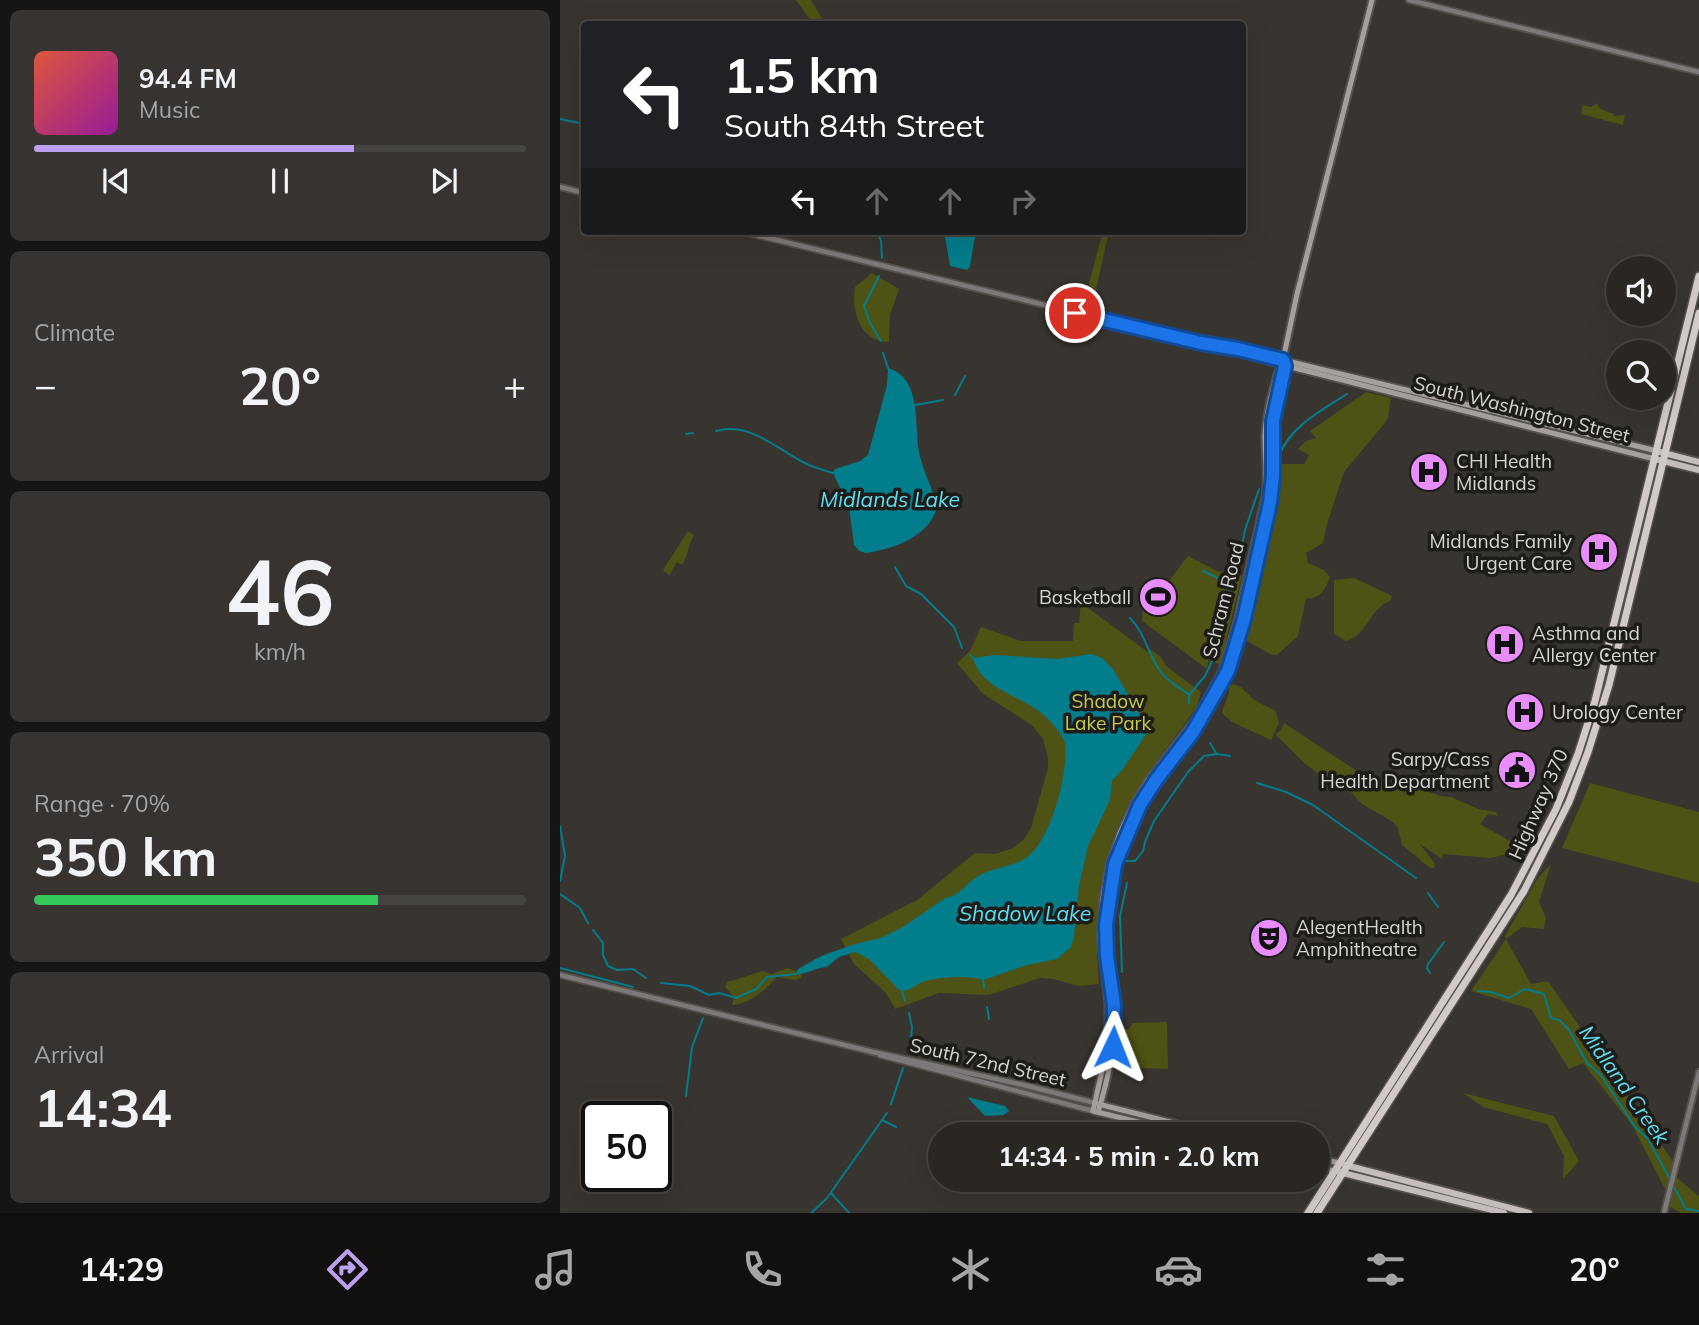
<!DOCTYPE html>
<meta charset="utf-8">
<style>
:root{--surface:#2a2723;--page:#363330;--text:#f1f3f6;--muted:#a5a5a6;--line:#464441;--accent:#bca0f2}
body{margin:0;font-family:Mulish,sans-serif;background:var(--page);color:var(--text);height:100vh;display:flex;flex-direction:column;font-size:26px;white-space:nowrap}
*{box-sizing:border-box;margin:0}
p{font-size:23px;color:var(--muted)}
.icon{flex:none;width:38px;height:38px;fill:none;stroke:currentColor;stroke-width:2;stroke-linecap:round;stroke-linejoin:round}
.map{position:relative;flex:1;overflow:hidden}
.details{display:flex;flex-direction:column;gap:10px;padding:10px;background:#171513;width:560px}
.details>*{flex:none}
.banner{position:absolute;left:21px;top:21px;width:665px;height:214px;border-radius:7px;box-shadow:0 7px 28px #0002,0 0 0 2px var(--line);background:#202124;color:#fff;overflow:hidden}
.fabs{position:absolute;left:1046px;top:256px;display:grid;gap:14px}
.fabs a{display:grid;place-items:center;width:70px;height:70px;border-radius:50%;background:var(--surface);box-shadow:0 7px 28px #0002,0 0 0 2px var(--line);font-size:35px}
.speed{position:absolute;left:21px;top:1101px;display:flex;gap:14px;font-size:35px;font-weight:700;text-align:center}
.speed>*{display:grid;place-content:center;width:91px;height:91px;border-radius:50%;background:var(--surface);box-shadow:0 7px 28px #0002,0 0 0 2px var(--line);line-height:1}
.speed .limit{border:4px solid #111;border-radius:10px;background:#fff;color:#111}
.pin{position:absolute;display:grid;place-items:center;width:60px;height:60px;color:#fff;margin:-30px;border:4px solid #fff;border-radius:50%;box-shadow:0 2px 7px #0007}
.me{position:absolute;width:77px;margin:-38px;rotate:2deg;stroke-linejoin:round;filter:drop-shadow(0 0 5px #0008)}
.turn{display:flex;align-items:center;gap:24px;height:147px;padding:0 28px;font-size:32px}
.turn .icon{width:91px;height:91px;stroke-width:2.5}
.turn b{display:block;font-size:49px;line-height:60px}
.lanes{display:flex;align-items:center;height:66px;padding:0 28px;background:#0003;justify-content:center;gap:35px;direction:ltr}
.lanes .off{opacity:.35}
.big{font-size:52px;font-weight:700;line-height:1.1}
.details .card{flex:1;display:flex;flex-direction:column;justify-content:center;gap:10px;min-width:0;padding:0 24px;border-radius:10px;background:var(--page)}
.details .dial{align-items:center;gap:0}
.dial b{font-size:91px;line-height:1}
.song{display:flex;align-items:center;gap:21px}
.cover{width:84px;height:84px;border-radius:10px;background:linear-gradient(135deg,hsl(10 70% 55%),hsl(300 70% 35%))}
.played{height:7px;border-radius:4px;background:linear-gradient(90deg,var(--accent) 65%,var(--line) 65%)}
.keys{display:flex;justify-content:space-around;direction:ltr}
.heat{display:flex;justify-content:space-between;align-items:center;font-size:38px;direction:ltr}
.charge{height:10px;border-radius:5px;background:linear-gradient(90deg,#34c759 70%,var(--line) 0)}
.trip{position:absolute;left:368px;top:1122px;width:402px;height:70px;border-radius:35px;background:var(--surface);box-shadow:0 7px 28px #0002,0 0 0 2px var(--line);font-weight:700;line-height:70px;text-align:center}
.dock{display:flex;height:112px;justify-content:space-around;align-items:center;background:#11100e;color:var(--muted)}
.dock .icon{width:49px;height:49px}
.dock .on{color:var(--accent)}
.dock b{font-size:32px;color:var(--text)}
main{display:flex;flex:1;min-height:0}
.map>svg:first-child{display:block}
.green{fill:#4e5214}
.water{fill:#027d8b}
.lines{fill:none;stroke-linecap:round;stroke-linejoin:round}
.stream{stroke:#027d8b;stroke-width:2}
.tertiary-casing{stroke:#55514c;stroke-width:8}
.secondary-casing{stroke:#55514c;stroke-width:9}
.primary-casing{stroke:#55514c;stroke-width:10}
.trunk-casing{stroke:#55514c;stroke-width:10}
.tertiary{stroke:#7d7978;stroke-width:4.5}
.secondary{stroke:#a59f9e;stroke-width:5}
.primary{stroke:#c4bdbb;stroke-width:6}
.trunk{stroke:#d2cac8;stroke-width:7}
.route-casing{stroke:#114b97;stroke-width:18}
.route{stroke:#1a73e8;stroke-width:12}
.labels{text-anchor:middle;stroke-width:7;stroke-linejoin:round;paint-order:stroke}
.street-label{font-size:19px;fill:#d7d5d1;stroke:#1e1c19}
.poi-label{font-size:19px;fill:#d7d5d1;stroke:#1e1c19;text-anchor:start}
.park-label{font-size:19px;fill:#c2ca4e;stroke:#1e1c19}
.water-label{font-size:21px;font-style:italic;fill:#5cdff3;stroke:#1e1c19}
</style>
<main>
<section class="details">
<div class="card">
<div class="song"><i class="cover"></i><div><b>94.4 FM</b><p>Music</p></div></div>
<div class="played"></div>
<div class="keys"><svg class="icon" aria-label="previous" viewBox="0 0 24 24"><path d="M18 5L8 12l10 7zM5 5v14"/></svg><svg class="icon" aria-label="pause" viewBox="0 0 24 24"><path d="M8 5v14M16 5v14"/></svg><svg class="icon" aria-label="next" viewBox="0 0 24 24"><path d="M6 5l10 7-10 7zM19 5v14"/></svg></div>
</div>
<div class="card"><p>Climate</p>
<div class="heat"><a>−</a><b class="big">20°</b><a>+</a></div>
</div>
<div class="card dial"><b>46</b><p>km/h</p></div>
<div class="card"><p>Range · 70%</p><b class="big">350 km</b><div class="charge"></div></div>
<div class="card"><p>Arrival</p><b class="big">14:34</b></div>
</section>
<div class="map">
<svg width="1139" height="1213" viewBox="0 0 1139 1213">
<rect width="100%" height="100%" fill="#38342f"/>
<g class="green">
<path d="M236,0H251L263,20L276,24H253Z"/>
<path d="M1037,103L1040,109L1054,114V116L1065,115L1063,125L1021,114L1023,105L1031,107Z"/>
<path d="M543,231H549L532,308L523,306Z"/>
<path d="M312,273L339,289L330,315L329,342C300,342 291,311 295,287Z"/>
<path d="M806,392L831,398L828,418L824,424L784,472L767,524L763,543L746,553L748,563L764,570L770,577C765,590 761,598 746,599L738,636L717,655L710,654L685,640L719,502L720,464H744L749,455L738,449L746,441L756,438L750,431Z"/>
<path d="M128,531L134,535C127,546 129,555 122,565L117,562L109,575L103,570Z"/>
<path d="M628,556L657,571L682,576L660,665L649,658L647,669L582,621L584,593C607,592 615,571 628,556Z"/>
<path d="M794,578L832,596L830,601C809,609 808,635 786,641L774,634V580Z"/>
<path d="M521,603L588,652L589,649L600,656L606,666L641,692L637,707C614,739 585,774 567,808C537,863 534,923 539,984L518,986L494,979L480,978L429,995L379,993L335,1009L326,993L294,964L281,939L357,900L415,853L435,854L453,848L464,839L471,828L488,768V758L483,739L472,725L423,694L397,663L410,651L421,627L461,641H513L514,623H519Z"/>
<path d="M673,684L681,687L694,700L716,711L719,723L711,740L672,722L662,713C663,704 670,699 669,686Z"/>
<path d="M724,723L809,779L835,784L844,789H860L881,796L891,797L918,809L936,812L938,816L928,814L920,824L953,843L944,855L930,858L883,854L882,859L860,844L875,864L874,868H870L842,845L838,828L833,822L802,804L792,793L767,780L744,763L715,734L721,730Z"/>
<path d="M1030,783L1139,812V883L1002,848Z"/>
<path d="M991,864L979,902L986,918L984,929L962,927L946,939L971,984L988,981L1114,1163L1106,1191L1072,1125L1023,1063L1009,1069L971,1009L911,991L946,939L945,936L978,878Z"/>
<path d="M227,968L241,973V978L235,980L217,977C206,989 189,1005 172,1005L174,997L165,987L168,981L175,980L202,971L212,974Z"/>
<path d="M607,1022L608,1069L560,1067L562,1029H569L573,1023Z"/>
<path d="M903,1093L994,1116L1019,1161L1003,1179L1004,1156L987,1124L923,1107Z"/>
<path d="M1116,1177L1139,1196V1213H1121L1110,1207Z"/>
</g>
<g class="water">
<path d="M384,231H416L410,266L407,270L390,266Z"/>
<path d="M328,368C364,379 353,428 360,456C364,473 374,491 377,508C368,537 334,549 306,553L299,551L294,545L289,507L273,473L275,469L300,461L308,455L327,385Z"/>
<path d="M531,654L542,658L553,669L589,730L563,769L552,781L550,800L528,846L519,886L514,937L511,947L497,959L467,965L423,980C406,975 382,977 365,981C355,984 350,993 339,990L309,959L295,952L279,957L267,967C256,967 247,975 236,974L238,969L261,956L295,944L321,938L343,927L385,898C400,896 407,882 420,875C434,868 451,867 466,858C491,841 509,772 505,742C498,728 485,714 471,706C450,693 420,685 413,658L434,655L497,659Z"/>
<path d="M407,1097L445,1106L449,1111L444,1115L425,1116Z"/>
</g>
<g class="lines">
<g class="stream">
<path d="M0,119L24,124"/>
<path d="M317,231L321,241L322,258"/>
<path d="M319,276L304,306L310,323L321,341"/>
<path d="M323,353L328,368"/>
<path d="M395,395L405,376"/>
<path d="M355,405L383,400"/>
<path d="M156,431C190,421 219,451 247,464C255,468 264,470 273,473"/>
<path d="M126,434L133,433"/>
<path d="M719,458C726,429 763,409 787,394"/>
<path d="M335,567L346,586L361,594L394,627L402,648"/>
<path d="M643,571L656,577L667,589"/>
<path d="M570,618C585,633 588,654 600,671C608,683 619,686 629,695"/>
<path d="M410,655L413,658"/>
<path d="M629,703V695L645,676L654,657L664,618L670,583L678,566L685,530L699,489"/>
<path d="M650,743L656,753"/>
<path d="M697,783L726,792L753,805L856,878"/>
<path d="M0,826L5,856L0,881"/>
<path d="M563,861H575L583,851L585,842L594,821L628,772L644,756L657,754L670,756"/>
<path d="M868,893L878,907"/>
<path d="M0,894L20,908L28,923"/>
<path d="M33,930L43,943V955L48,966L57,970L73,969L86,978"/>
<path d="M0,968L73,987"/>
<path d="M562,972L560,916L567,883"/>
<path d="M870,973L867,968L868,964L884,942"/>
<path d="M423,980L424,988"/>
<path d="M101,983L130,986L149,995L159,993L176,998L196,989L207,977L236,974"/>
<path d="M342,991L345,1001"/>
<path d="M918,991L930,992L949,998L965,989L984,994L991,1018L999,1020L1009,1030L1027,1063L1041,1075L1075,1127L1088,1139L1126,1209L1139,1211"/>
<path d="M427,1007L429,1019"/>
<path d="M349,1013L352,1027L350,1050"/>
<path d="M126,1096L132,1047L143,1018"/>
<path d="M331,1104L343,1068"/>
<path d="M322,1120L336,1127"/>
<path d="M271,1193L289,1213"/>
<path d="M251,1213L267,1198L327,1113"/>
</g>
<defs>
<g id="tertiary">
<path d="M849,0L1139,72"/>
<path d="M0,187L24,193"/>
<path d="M180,231L641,343L720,365"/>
<path d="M649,343L723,360"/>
<path d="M0,975L313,1052L468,1086L535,1103"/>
<path d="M320,1055L533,1111"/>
<path d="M1104,1213L1139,1072"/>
</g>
<g id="secondary">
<path d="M723,360L1097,451"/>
<path d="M723,365L1095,459"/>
<path d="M538,1104L658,1134"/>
<path d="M538,1112C547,1083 554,1053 554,1023C554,1002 549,981 547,960C544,928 547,896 555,865C577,784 648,732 674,653L710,503L713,476V420L725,366L723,360"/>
<path d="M627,1134L533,1111L544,1062L548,1035V1003L540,936L543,898L549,864L560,833L574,803L588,780L635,719L662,671L677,621L705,497C708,476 705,456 705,435C706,412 713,387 720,365L723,360L737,294L812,0"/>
<path d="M758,1158L779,1163"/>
<path d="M758,1167L774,1171"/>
</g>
<g id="primary">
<path d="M1100,452L1139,462"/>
<path d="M1095,459L1139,470"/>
<path d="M785,1165L969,1213"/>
<path d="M779,1172L944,1213"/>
</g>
<g id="trunk">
<path d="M748,1213L951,895L996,809L1018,754L1035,701L1139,276"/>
<path d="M757,1213L964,891L1009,802L1028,752L1049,685L1139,313"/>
</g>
</defs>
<use href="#tertiary" class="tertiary-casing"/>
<use href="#secondary" class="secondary-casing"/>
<use href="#primary" class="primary-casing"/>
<use href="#trunk" class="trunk-casing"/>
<use href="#tertiary" class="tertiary"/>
<use href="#secondary" class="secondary"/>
<use href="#primary" class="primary"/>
<use href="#trunk" class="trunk"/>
</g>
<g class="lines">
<defs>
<path id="route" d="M515,313L641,343L678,349L723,360L725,366L713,421V476L710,503L684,619L668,671L633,732L596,780L580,805L555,864L546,925L547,956L554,1005L553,1047"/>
</defs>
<use href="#route" class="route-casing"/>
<use href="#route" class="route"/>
</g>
<defs>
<symbol id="hospital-disc" viewBox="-11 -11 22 22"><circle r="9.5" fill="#e98dfe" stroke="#1e1c19"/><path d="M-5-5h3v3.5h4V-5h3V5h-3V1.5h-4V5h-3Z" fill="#111"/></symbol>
<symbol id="stadium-disc" viewBox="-11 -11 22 22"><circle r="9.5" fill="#e98dfe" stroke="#1e1c19"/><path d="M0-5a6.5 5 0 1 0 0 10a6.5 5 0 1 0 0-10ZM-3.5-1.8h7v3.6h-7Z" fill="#111"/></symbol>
<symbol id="civic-disc" viewBox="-11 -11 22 22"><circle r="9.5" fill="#e98dfe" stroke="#1e1c19"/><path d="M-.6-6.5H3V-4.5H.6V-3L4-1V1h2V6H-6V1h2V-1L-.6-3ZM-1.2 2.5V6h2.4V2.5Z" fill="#111"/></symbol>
<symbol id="theatre-disc" viewBox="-11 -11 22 22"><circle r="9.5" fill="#e98dfe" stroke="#1e1c19"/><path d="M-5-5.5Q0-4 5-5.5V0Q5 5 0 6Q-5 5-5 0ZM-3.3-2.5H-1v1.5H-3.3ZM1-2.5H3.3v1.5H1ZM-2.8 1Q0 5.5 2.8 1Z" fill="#111"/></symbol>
</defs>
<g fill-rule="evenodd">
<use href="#hospital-disc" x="847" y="450" width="44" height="44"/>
<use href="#hospital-disc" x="1017" y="530" width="44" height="44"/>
<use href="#stadium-disc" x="576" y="575" width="44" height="44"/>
<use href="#hospital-disc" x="923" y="622" width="44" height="44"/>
<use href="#hospital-disc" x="943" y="690" width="44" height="44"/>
<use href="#civic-disc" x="935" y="748" width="44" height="44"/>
<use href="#theatre-disc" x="687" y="916" width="44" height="44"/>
</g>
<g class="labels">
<g class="street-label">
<text transform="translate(962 409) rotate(14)" y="7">South Washington Street</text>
<text transform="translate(663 600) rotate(-76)" y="7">Schram Road</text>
<text transform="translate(978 804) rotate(-66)" y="7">Highway 370</text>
<text transform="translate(428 1062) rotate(13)" y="7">South 72nd Street</text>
</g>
<g class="poi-label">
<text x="896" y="468">CHI Health<tspan x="896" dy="22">Midlands</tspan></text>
<text x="1012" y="548" text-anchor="end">Midlands Family<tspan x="1012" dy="22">Urgent Care</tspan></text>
<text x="571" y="604" text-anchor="end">Basketball</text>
<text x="972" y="640">Asthma and<tspan x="972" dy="22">Allergy Center</tspan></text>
<text x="992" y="719">Urology Center</text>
<text x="930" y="766" text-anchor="end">Sarpy/Cass<tspan x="930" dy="22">Health Department</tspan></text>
<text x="736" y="934">AlegentHealth<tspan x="736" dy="22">Amphitheatre</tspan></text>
</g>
<g class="park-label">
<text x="548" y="708">Shadow<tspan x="548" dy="22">Lake Park</tspan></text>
</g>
<g class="water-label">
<text x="330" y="507">Midlands Lake</text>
<text x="465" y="921">Shadow Lake</text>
<text transform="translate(1064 1085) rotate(55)" y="7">Midland Creek</text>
</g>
</g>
</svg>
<div class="fabs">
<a><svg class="icon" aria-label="sound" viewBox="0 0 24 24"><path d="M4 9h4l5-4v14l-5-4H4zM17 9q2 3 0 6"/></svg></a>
<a><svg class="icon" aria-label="search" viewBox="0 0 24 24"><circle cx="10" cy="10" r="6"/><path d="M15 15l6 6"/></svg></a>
</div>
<div class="speed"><div class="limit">50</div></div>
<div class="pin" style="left:515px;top:313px;background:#d93025"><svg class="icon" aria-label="arrive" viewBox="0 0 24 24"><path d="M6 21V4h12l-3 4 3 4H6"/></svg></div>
<svg class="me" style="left:553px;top:1047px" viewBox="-20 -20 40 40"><path d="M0-17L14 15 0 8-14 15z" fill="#1a73e8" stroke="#fff" stroke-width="4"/></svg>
<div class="trip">14:34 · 5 min · 2.0 km</div>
<div class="banner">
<div class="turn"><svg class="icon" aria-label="left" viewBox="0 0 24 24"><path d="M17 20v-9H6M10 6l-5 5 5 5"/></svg><div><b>1.5 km</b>South 84th Street</div></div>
<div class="lanes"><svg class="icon" aria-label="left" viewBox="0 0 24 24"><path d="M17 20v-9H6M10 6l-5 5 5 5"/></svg><svg class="icon off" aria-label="ahead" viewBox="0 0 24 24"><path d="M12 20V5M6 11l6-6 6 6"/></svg><svg class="icon off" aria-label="ahead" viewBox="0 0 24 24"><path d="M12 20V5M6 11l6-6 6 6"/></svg><svg class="icon off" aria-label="right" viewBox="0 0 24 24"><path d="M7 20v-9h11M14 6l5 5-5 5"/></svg></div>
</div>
</div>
</main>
<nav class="dock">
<b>14:29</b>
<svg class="icon on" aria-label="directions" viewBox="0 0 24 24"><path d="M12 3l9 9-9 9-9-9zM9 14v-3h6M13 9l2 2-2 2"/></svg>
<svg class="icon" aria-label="music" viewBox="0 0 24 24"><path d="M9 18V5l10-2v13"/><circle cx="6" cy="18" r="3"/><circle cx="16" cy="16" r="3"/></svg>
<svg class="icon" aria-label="phone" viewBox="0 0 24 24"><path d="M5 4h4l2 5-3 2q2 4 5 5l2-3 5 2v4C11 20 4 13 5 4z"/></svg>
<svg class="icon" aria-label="climate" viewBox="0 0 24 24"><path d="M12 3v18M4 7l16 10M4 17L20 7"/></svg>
<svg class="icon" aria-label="car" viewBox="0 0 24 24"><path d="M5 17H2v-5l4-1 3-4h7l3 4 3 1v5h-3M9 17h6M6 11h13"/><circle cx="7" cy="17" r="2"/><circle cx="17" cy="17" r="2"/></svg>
<svg class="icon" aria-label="filters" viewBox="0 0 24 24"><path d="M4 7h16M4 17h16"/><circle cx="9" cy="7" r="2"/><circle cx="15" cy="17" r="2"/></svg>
<b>20°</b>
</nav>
